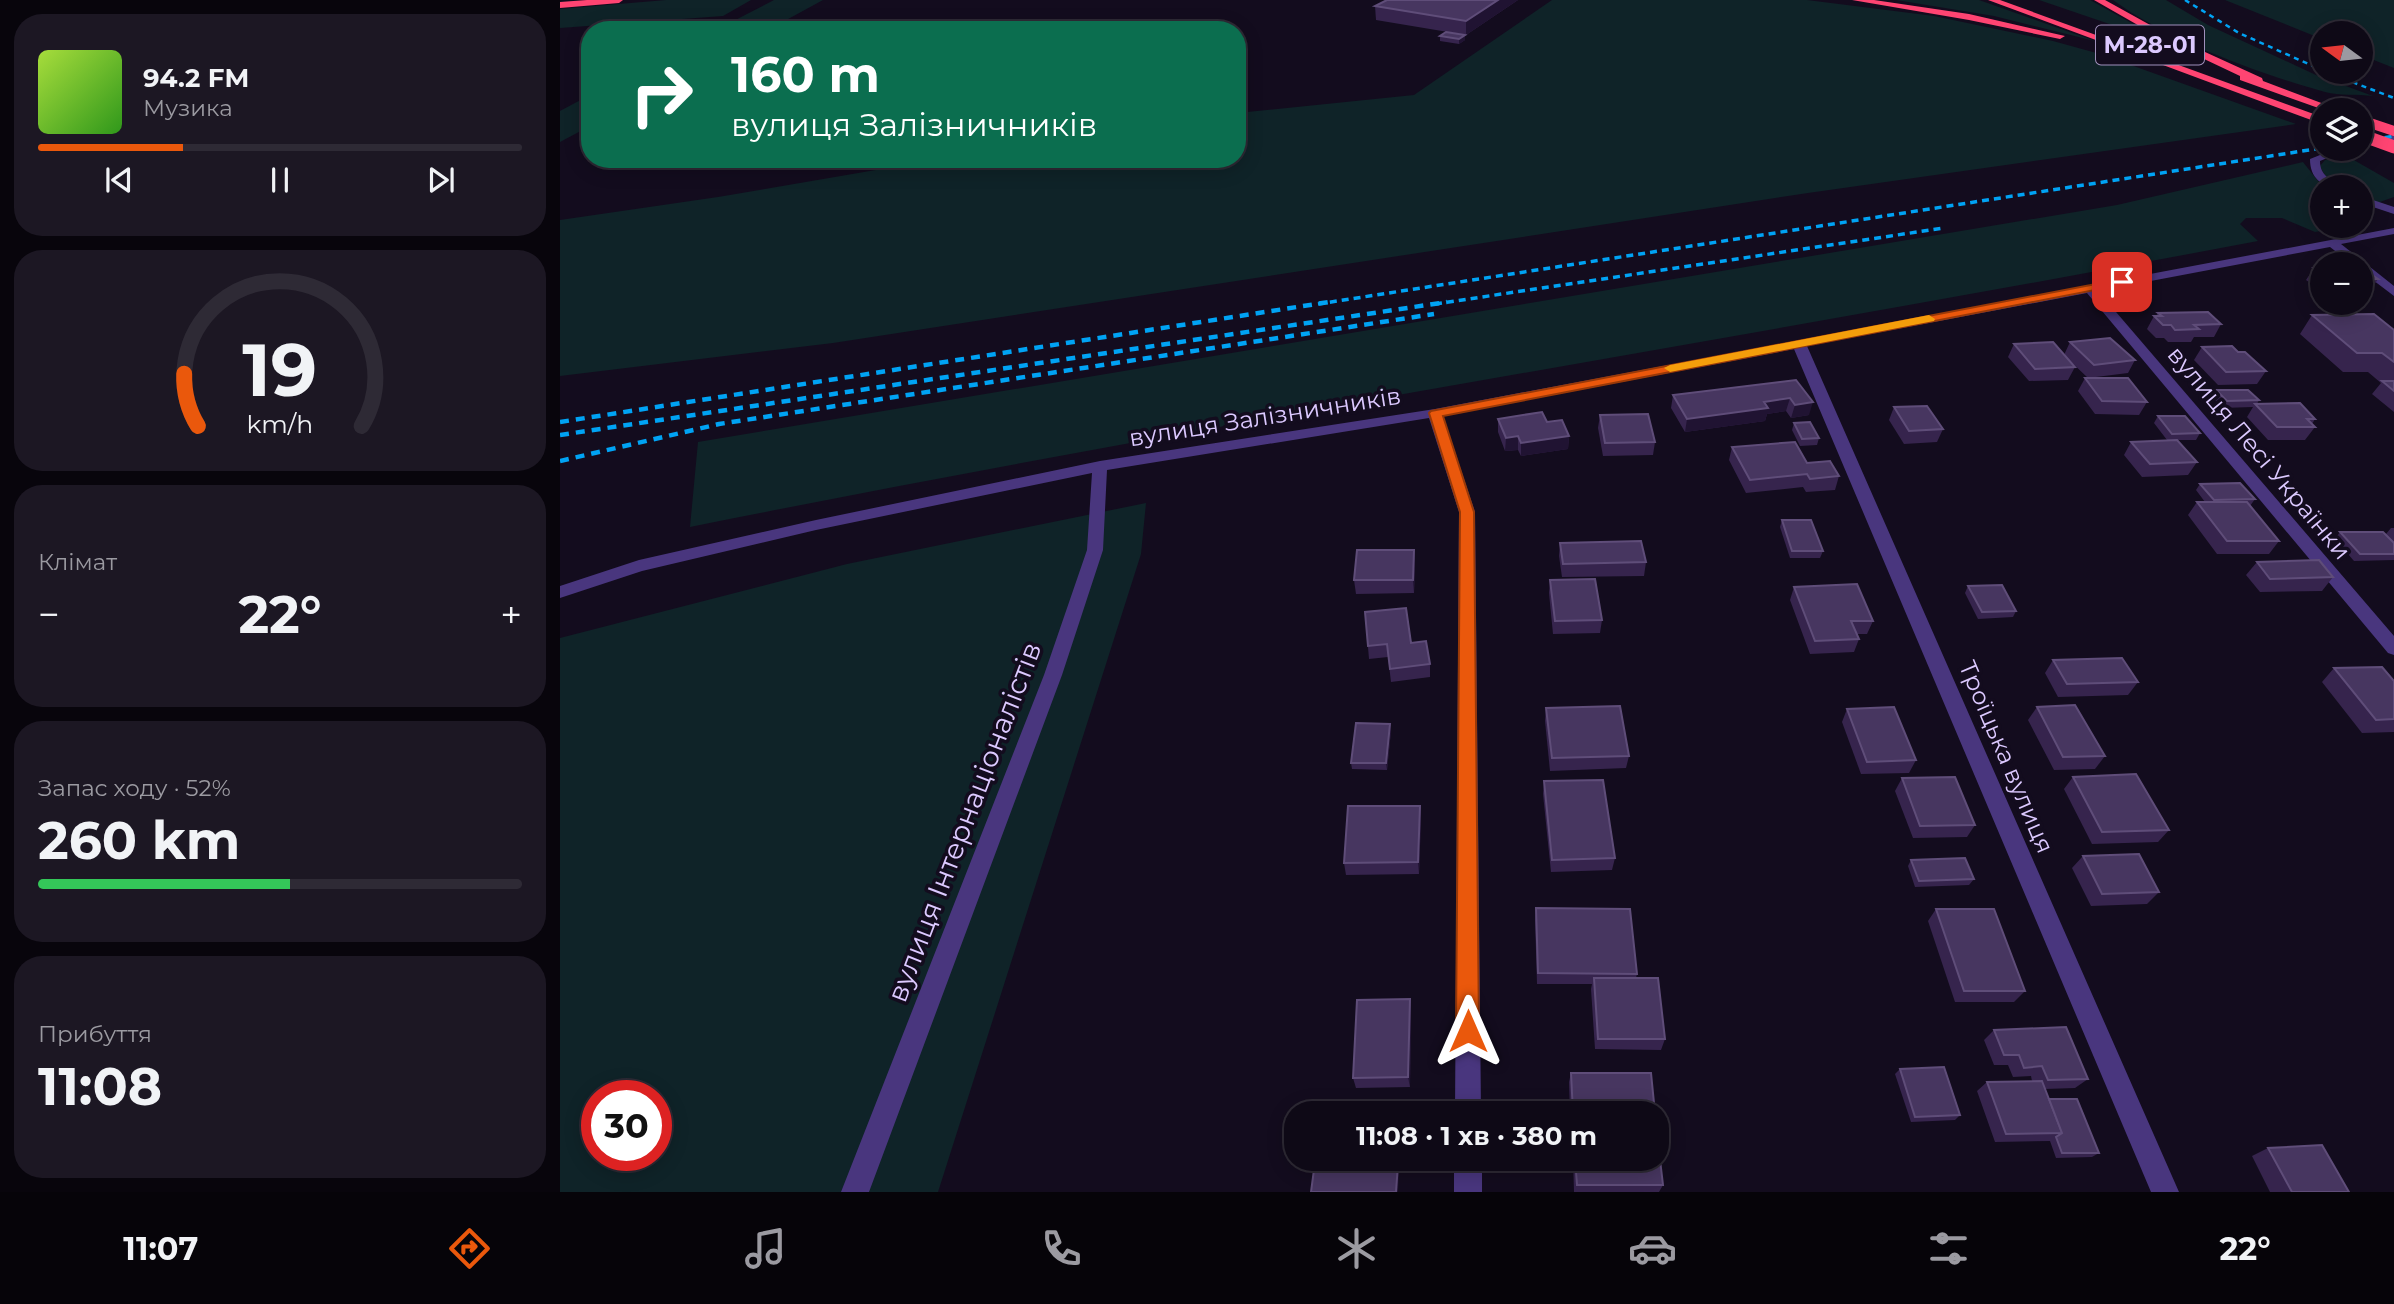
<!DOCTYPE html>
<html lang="uk">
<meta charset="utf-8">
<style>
:root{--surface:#0e0916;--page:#1c1723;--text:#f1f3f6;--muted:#9b9aa1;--line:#2e2a35;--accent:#ea580c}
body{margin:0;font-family:Montserrat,sans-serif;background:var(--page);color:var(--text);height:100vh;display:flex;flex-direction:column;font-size:26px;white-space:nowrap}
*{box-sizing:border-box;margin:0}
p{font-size:23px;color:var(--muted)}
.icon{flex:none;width:38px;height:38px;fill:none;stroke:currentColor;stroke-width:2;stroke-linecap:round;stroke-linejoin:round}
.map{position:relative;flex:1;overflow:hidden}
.panel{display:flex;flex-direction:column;gap:14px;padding:14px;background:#08050c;width:560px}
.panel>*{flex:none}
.top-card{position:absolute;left:21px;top:21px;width:665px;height:147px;border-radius:28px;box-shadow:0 4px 18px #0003,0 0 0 2px var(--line);background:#0b6e4f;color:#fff;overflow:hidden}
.needle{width:46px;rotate:285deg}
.tools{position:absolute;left:1750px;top:21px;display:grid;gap:14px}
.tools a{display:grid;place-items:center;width:63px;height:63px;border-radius:50%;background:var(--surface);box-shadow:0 4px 18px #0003,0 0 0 2px var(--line);font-size:35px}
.speed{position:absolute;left:21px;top:1080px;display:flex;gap:14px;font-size:35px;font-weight:700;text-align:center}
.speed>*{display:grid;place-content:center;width:91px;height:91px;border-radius:50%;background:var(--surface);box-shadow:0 4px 18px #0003,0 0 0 2px var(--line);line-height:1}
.speed .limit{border:10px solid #d22;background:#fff;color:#111}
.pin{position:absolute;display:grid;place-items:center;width:60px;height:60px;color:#fff;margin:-30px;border-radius:14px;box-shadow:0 4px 10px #0006}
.me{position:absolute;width:77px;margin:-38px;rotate:0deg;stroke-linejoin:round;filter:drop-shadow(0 0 5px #0008)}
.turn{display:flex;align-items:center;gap:24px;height:147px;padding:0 35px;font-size:32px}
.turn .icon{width:91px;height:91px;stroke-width:2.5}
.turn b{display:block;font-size:49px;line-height:60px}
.big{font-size:52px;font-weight:700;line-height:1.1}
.panel .card{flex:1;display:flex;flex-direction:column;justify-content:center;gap:10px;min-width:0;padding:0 24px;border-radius:28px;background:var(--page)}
.panel .dial{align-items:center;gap:0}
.dial svg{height:182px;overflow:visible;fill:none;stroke:var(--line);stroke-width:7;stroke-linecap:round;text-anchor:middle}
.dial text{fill:var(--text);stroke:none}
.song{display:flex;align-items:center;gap:21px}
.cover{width:84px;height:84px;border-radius:10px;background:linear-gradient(135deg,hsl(80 70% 55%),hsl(110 70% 35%))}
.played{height:7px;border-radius:4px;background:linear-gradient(90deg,var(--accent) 30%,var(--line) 30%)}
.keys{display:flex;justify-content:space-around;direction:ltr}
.heat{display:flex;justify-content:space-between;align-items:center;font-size:38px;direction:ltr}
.charge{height:10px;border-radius:5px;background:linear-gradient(90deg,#34c759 52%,var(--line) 0)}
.trip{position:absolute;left:724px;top:1101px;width:385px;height:70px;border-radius:28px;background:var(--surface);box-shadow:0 4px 18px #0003,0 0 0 2px var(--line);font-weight:700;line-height:70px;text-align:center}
.menu{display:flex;height:112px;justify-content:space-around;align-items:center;background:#060409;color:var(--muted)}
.menu .icon{width:49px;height:49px}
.menu .current{color:var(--accent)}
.menu b{font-size:32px;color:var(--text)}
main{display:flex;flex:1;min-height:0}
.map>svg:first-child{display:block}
.green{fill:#0f2328;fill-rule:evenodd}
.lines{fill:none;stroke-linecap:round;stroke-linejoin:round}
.minor{fill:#49367e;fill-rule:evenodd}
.highway{fill:#ff4472;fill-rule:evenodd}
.rail-far2{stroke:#00a3f4;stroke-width:2.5;stroke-dasharray:5 4.5;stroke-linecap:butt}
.rail-far1{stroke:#00a3f4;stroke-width:3.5;stroke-dasharray:7 5;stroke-linecap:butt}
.rail{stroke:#00a3f4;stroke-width:4.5;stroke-dasharray:9 7;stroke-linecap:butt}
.highway-bridge-far1{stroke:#ff4472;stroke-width:10}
.highway-bridge{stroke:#ff4472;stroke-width:13}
.wall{fill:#36244d}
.shaded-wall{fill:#201332}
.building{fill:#473660;stroke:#5f4d79;stroke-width:2}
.route{fill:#ea580c;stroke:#983908;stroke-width:2}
.slow{fill:#f59e0b}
.labels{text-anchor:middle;stroke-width:7;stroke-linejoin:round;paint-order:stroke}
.shield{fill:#130c1e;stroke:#a090bc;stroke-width:2}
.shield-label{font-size:23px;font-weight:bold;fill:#dcc9ff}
.street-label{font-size:24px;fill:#dcc9ff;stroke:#130c1e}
.near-street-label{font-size:28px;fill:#dcc9ff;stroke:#130c1e}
</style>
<main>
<section class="panel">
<div class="card">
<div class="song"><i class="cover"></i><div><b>94.2 FM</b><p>Музика</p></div></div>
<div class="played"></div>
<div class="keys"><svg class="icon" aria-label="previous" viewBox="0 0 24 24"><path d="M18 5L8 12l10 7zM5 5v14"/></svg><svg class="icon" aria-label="pause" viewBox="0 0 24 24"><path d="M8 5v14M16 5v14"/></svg><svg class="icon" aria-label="next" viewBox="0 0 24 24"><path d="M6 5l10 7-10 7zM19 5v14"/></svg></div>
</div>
<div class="card dial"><svg viewBox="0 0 100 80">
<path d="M14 69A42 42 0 1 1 86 69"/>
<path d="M14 69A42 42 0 0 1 8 46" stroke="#ea580c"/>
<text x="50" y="56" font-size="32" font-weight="700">19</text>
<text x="50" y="72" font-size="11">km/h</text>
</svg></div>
<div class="card"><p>Клімат</p>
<div class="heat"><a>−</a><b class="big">22°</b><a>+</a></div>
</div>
<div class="card"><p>Запас ходу · 52%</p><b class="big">260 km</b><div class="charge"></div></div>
<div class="card"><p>Прибуття</p><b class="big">11:08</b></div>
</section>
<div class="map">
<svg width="1834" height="1192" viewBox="0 0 1834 1192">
<rect width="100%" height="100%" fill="#130c1e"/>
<g class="green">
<path d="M106,0H191L163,16L0,28V9Z"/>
<path d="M214,0H263L208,30H156Z"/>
<path d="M992,0H1247L1374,16L1493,41L1540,54L1736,124L1248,193L273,343L0,376V220L158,197L380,159H677V113L854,95Z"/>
<path d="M1336,0H1419L1535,41L1434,16Z"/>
<path d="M1479,0H1530L1611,45Z"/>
<path d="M1553,0H1606L1648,25L1756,75L1813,96C1797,94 1780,96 1765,92C1700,74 1607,40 1553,0Z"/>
<path d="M1665,0H1834V68L1801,55V33H1762V39Z"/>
<path d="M30,95V126L0,142V111Z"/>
<path d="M1785,155L1834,183V197L1817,203L1801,197V187C1780,187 1769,186 1760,166L1765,160Z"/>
<path d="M1743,162L1758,181L1767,187H1762V226H1792L1755,232L1722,218H1686L1680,224L1698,241C1176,340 651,422 130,527L138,442L1557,205Z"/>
<path d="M586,503L581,554L378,1192H0V638L287,564ZM37,1096H96V1155H37Z"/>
</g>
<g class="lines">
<g class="minor">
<path d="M1834,135V141L1801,146V140Z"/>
<path d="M1775,149H1789L1760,161C1760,176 1771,179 1781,187C1763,188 1750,179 1750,159Z"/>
<path d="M1801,196L1834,207V214L1801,203Z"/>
<path d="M1834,228V234L1781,244L1834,286V296L1801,271V264H1792L1770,247L1538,291L1834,636V655L1828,653L1527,293L1247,346L1619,1192H1591L1234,349L883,416L915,512L921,1113H895L899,512L869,418L547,470L543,550L502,675L309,1192H281L484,675L527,550L532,473L256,530L82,571L0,598V586L79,560L256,520L540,461L875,409Z"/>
<rect x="894" y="1158" width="28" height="34"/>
</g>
<g class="highway">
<path d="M27,0H63L59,3L0,8V2Z"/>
<path d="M1292,0H1314L1409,14L1505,36L1500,39L1409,20Z"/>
<path d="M1428,0H1440L1762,117V124Z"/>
<path d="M1534,0H1545L1610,36L1702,78L1703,81L1780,110H1764L1680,80V76L1604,40Z"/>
</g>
<g class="rail-far2">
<path d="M1625,0L1679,33L1762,70"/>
<path d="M1766,72L1834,98"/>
</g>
<g class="rail-far1">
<path d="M1801,142L1834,136"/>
<path d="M758,304L1762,148"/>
<path d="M875,304L1384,228"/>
</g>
<g class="rail">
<path d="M0,422L769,302"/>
<path d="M0,435L887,302"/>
<path d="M0,461L159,424L874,314"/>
</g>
<path class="highway-bridge-far1" d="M1801,120L1834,131"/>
<path class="highway-bridge" d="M1801,135L1834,147"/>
</g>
<g class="wall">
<path d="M958,0L906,35L816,20L815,6Z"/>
<path d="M880,36L905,40L899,44L880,41Z"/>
<path d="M1762,267V291L1746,280L1754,268Z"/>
<path d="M1801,268L1818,279L1810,291L1801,292Z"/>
<path d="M1598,313L1661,324L1654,337H1634L1631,342H1608L1604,338H1596L1587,329L1594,316H1596Z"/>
<path d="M1752,315L1834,330V412L1812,394L1821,383L1808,372H1783L1740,334Z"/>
<path d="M1510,342L1575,360L1568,373L1528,378L1507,358L1515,367L1508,380L1469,381L1448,357L1454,344L1504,355Z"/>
<path d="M1642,347L1678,352L1706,371L1697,384L1658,385L1634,360Z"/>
<path d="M1525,378L1587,402L1579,415L1535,414L1518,391Z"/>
<path d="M1236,380L1249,415L1231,418L1226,411L1207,414L1205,421L1125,432L1111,408L1113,395Z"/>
<path d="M1656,390L1699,400L1697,404L1755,419L1752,424L1755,427L1745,440H1708L1687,417L1693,407L1662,408L1652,397Z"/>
<path d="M1334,407L1383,429L1377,442L1344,444L1329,420Z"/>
<path d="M1040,415L1095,442L1093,455L1043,456L1038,428Z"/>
<path d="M1598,416L1640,433L1636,440H1617L1637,462L1628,475L1582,477L1564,455L1571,442L1607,440L1594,423Z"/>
<path d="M938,419L987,422L1009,436L1008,449L961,456L958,450L945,451L938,432Z"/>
<path d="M1234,423L1259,438L1257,445L1240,446L1232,430Z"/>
<path d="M1172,447L1247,463L1279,476L1275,490L1246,492L1243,487L1186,493L1169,460Z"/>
<path d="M1640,484L1695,499L1690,506L1719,541L1709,554H1657L1628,515L1637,502H1645L1636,490Z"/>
<path d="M1222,520L1263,551L1260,558H1230L1220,527Z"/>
<path d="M1831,528H1834V560L1794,561L1775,539L1780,532L1826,534Z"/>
<path d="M1000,543L1086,562L1084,576L1002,577L999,556Z"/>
<path d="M854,550L855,563L854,593L796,594L794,580Z"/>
<path d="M1697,562L1773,577L1762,591L1700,592L1686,575Z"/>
<path d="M990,580L1042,620L1040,633L993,634L989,593Z"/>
<path d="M1408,586L1456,611L1453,617L1418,619L1405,593Z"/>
<path d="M1234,587L1313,621L1307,634H1297L1299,639L1294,652L1250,654L1230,600Z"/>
<path d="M805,612L851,643L870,664V677L831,682L828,657L809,659Z"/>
<path d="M1493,660L1578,682L1568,695L1498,697L1485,673Z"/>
<path d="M1774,668L1834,681V732L1802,733L1762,682Z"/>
<path d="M1477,707L1545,756L1535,769L1494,770L1468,720Z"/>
<path d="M986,708L1069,756L1066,768L990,771L985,721Z"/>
<path d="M1287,709L1356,760L1349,773L1301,774L1282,722Z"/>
<path d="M831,731L827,770L792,769L791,763Z"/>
<path d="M1513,777L1609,830L1598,842L1532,844L1504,789Z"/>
<path d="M1342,778L1415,825L1407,837L1353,838L1335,791Z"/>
<path d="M984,781L1055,858L1052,870L991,872L983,794Z"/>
<path d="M860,806L861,818L859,874L786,875L784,863Z"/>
<path d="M1523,856L1599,892L1587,904L1531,906L1512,868Z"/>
<path d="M1351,860L1414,879L1409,885L1355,887L1348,866Z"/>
<path d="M976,908L1077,974L1076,978L1105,1039L1101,1050L1035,1049L1031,989L1032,984H977L975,920Z"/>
<path d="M1376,909L1465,991L1454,1002H1395L1368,921Z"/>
<path d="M850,999L851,1009L850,1087L796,1088L793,1078Z"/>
<path d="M1434,1030L1528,1079L1515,1088L1485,1089L1489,1099L1539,1153L1532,1157L1496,1158L1490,1141L1435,1142L1417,1091L1427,1082L1472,1081L1471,1076L1453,1077L1448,1065H1434L1424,1040Z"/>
<path d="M1340,1069L1400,1115L1395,1120L1351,1122L1335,1074Z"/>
<path d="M1011,1073L1095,1113H1010L1009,1082Z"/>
<path d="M1708,1148L1789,1192H1710L1692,1156Z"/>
<path d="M1013,1158H1097L1103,1185L1099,1192H1014Z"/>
</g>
<g class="shaded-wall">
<path d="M938,0H958L906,35V21Z"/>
<path d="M905,35V40L899,44V39Z"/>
<path d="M1230,398L1226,411L1207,414L1205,421L1125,432L1127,419L1204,402Z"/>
<path d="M1253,402L1249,415L1231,418L1235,405Z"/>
<path d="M958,436V450L945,451L946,438Z"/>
<path d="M1009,436L1008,449L961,456V443Z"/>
<path d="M854,550L855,563L854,593L853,580Z"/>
<path d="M830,724L831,731L827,770L826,763Z"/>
<path d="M860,806L861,818L859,874L858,862Z"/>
<path d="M850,999L851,1009L850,1087L848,1077Z"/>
<path d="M838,1164L839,1172L838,1192H836Z"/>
</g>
<g class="building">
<path d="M827,0H938L906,21L815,6Z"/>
<path d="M886,32L905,35L899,39L880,36Z"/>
<path d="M1762,267V273L1754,268Z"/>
<path d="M1801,268L1818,279L1801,280Z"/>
<path d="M1648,312L1661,324L1634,325L1639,329L1615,330L1611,325H1603L1594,316H1602L1598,313Z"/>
<path d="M1814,314L1834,330V362L1822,353H1797L1752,315Z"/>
<path d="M1550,338L1575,360L1534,365L1510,342Z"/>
<path d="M1493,342L1515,367L1475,369L1454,344Z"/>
<path d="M1672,346L1678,352H1685L1706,371L1666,372L1642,347Z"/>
<path d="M1525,378H1568L1587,402L1542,401Z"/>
<path d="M1236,380L1253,402L1235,405L1230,398L1204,402L1208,408L1127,419L1113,395Z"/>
<path d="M1822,381H1834V391Z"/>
<path d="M1656,390H1688L1699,400L1667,401Z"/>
<path d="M1740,403L1755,419H1747L1755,427H1717L1695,404Z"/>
<path d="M1367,406L1383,429L1349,431L1334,407Z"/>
<path d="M982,412L987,422L1002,420L1009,436L961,443L958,436L946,438L938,419Z"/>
<path d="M1088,414L1095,442L1045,443L1040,415Z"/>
<path d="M1598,416H1625L1640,433L1612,434Z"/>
<path d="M1250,422L1259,438L1242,439L1234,423Z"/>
<path d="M1617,440L1637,462L1590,464L1571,442Z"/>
<path d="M1235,442L1247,463L1270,461L1279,476L1250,479L1247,474L1190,480L1172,447Z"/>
<path d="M1680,483L1695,499L1654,500L1640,484Z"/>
<path d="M1637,502H1687L1719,541H1667Z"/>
<path d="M1222,520H1251L1263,551H1232Z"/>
<path d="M1780,532H1823L1834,543V554H1800Z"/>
<path d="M1081,541L1086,562L1003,564L1000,543Z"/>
<path d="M797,550H854L853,580H794Z"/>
<path d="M1759,560L1773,577L1710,579L1697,562Z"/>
<path d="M1035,579L1042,620L995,621L990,580Z"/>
<path d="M1297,584L1313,621H1291L1299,639L1255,641L1234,587Z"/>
<path d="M1442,585L1456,611L1422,612L1408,586Z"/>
<path d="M846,608L851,643L866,641L870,664L830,669L827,644L808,646L805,612Z"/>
<path d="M1562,658L1578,682L1507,684L1493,660Z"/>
<path d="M1822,667L1834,681V719L1816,720L1774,668Z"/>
<path d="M1515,705L1545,756L1503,757L1477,707Z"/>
<path d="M1060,706L1069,756L992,758L986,708Z"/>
<path d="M1334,707L1356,760L1307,762L1287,709Z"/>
<path d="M796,723L830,724L826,763H791Z"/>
<path d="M1576,774L1609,830L1542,832L1513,777Z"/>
<path d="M1395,777L1415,825L1360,826L1342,778Z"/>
<path d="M1043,780L1055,858L992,860L984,781Z"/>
<path d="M788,806H860L858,862L784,863Z"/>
<path d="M1579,854L1599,892L1542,894L1523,856Z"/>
<path d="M1405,858L1414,879L1359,881L1351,860Z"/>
<path d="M976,908L1070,909L1077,974L978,973Z"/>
<path d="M1376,909H1434L1465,991H1404Z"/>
<path d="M1034,978H1098L1105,1039H1038Z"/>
<path d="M850,999L848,1077L793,1078L797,1000Z"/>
<path d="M1506,1027L1528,1079L1488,1080L1482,1066L1464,1068L1459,1055H1444L1434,1030Z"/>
<path d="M1384,1067L1400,1115L1355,1117L1340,1069Z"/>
<path d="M1011,1073H1091L1095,1113H1013Z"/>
<path d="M1482,1081L1502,1133L1446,1134L1427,1082Z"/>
<path d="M1489,1099H1517L1539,1153H1502L1496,1137L1502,1133Z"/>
<path d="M1097,1134L1103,1185H1017L1015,1158H1097Z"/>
<path d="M1762,1145L1789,1192H1732L1708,1148Z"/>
<path d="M755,1162L838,1164L836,1192H751Z"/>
</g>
<path class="route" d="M1562,279L1566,280V284L883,416L914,512L919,1031L916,1039L908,1042L900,1039L896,1031L900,512L869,413L871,411Z"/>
<path class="slow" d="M1369,315L1375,319L1374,321L1110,372L1104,368L1110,365Z"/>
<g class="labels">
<rect class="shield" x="1536" y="25.5" width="108" height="39" rx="5"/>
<g class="shield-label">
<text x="1590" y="53">М-28-01</text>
</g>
<g class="street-label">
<text transform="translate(705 417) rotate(-9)" y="8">вулиця Залізничників</text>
<text transform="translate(1699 453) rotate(50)" y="8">вулиця Лесі Українки</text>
<text transform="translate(1446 757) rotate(67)" y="8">Троїцька вулиця</text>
</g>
<g class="near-street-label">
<text transform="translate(404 822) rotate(-69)" y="10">вулиця Інтернаціоналістів</text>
</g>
</g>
</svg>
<div class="tools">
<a><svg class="needle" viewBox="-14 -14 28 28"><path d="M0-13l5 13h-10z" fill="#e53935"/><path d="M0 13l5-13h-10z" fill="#9b9aa1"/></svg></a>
<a><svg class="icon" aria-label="layers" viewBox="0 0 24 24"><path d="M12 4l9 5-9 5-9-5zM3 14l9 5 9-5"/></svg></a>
<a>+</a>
<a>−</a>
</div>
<div class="speed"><div class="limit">30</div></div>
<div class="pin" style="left:1562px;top:282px;background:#d93025"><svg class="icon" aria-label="arrive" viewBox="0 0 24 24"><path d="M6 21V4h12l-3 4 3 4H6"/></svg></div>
<svg class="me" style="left:908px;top:1031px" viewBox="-20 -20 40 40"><path d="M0-17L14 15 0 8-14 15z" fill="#ea580c" stroke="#fff" stroke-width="4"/></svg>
<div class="trip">11:08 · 1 хв · 380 m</div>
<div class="top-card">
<div class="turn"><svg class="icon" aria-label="right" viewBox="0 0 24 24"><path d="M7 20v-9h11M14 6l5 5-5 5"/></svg><div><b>160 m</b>вулиця Залізничників</div></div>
</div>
</div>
</main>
<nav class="menu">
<b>11:07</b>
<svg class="icon current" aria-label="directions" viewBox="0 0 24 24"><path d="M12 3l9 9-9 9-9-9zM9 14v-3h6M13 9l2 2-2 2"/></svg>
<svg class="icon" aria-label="music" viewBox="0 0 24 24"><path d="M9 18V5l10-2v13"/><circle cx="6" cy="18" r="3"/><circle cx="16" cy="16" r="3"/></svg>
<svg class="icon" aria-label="phone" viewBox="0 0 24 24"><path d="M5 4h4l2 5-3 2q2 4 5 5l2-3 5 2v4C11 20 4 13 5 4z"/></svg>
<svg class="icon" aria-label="climate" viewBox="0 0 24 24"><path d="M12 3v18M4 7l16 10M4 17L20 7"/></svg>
<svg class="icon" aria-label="car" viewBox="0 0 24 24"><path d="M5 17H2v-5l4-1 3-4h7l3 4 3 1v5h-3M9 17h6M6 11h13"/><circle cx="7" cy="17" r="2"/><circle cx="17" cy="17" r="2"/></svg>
<svg class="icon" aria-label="filters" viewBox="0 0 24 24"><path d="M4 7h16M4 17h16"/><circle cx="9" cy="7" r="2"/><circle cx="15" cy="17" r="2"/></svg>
<b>22°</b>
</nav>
